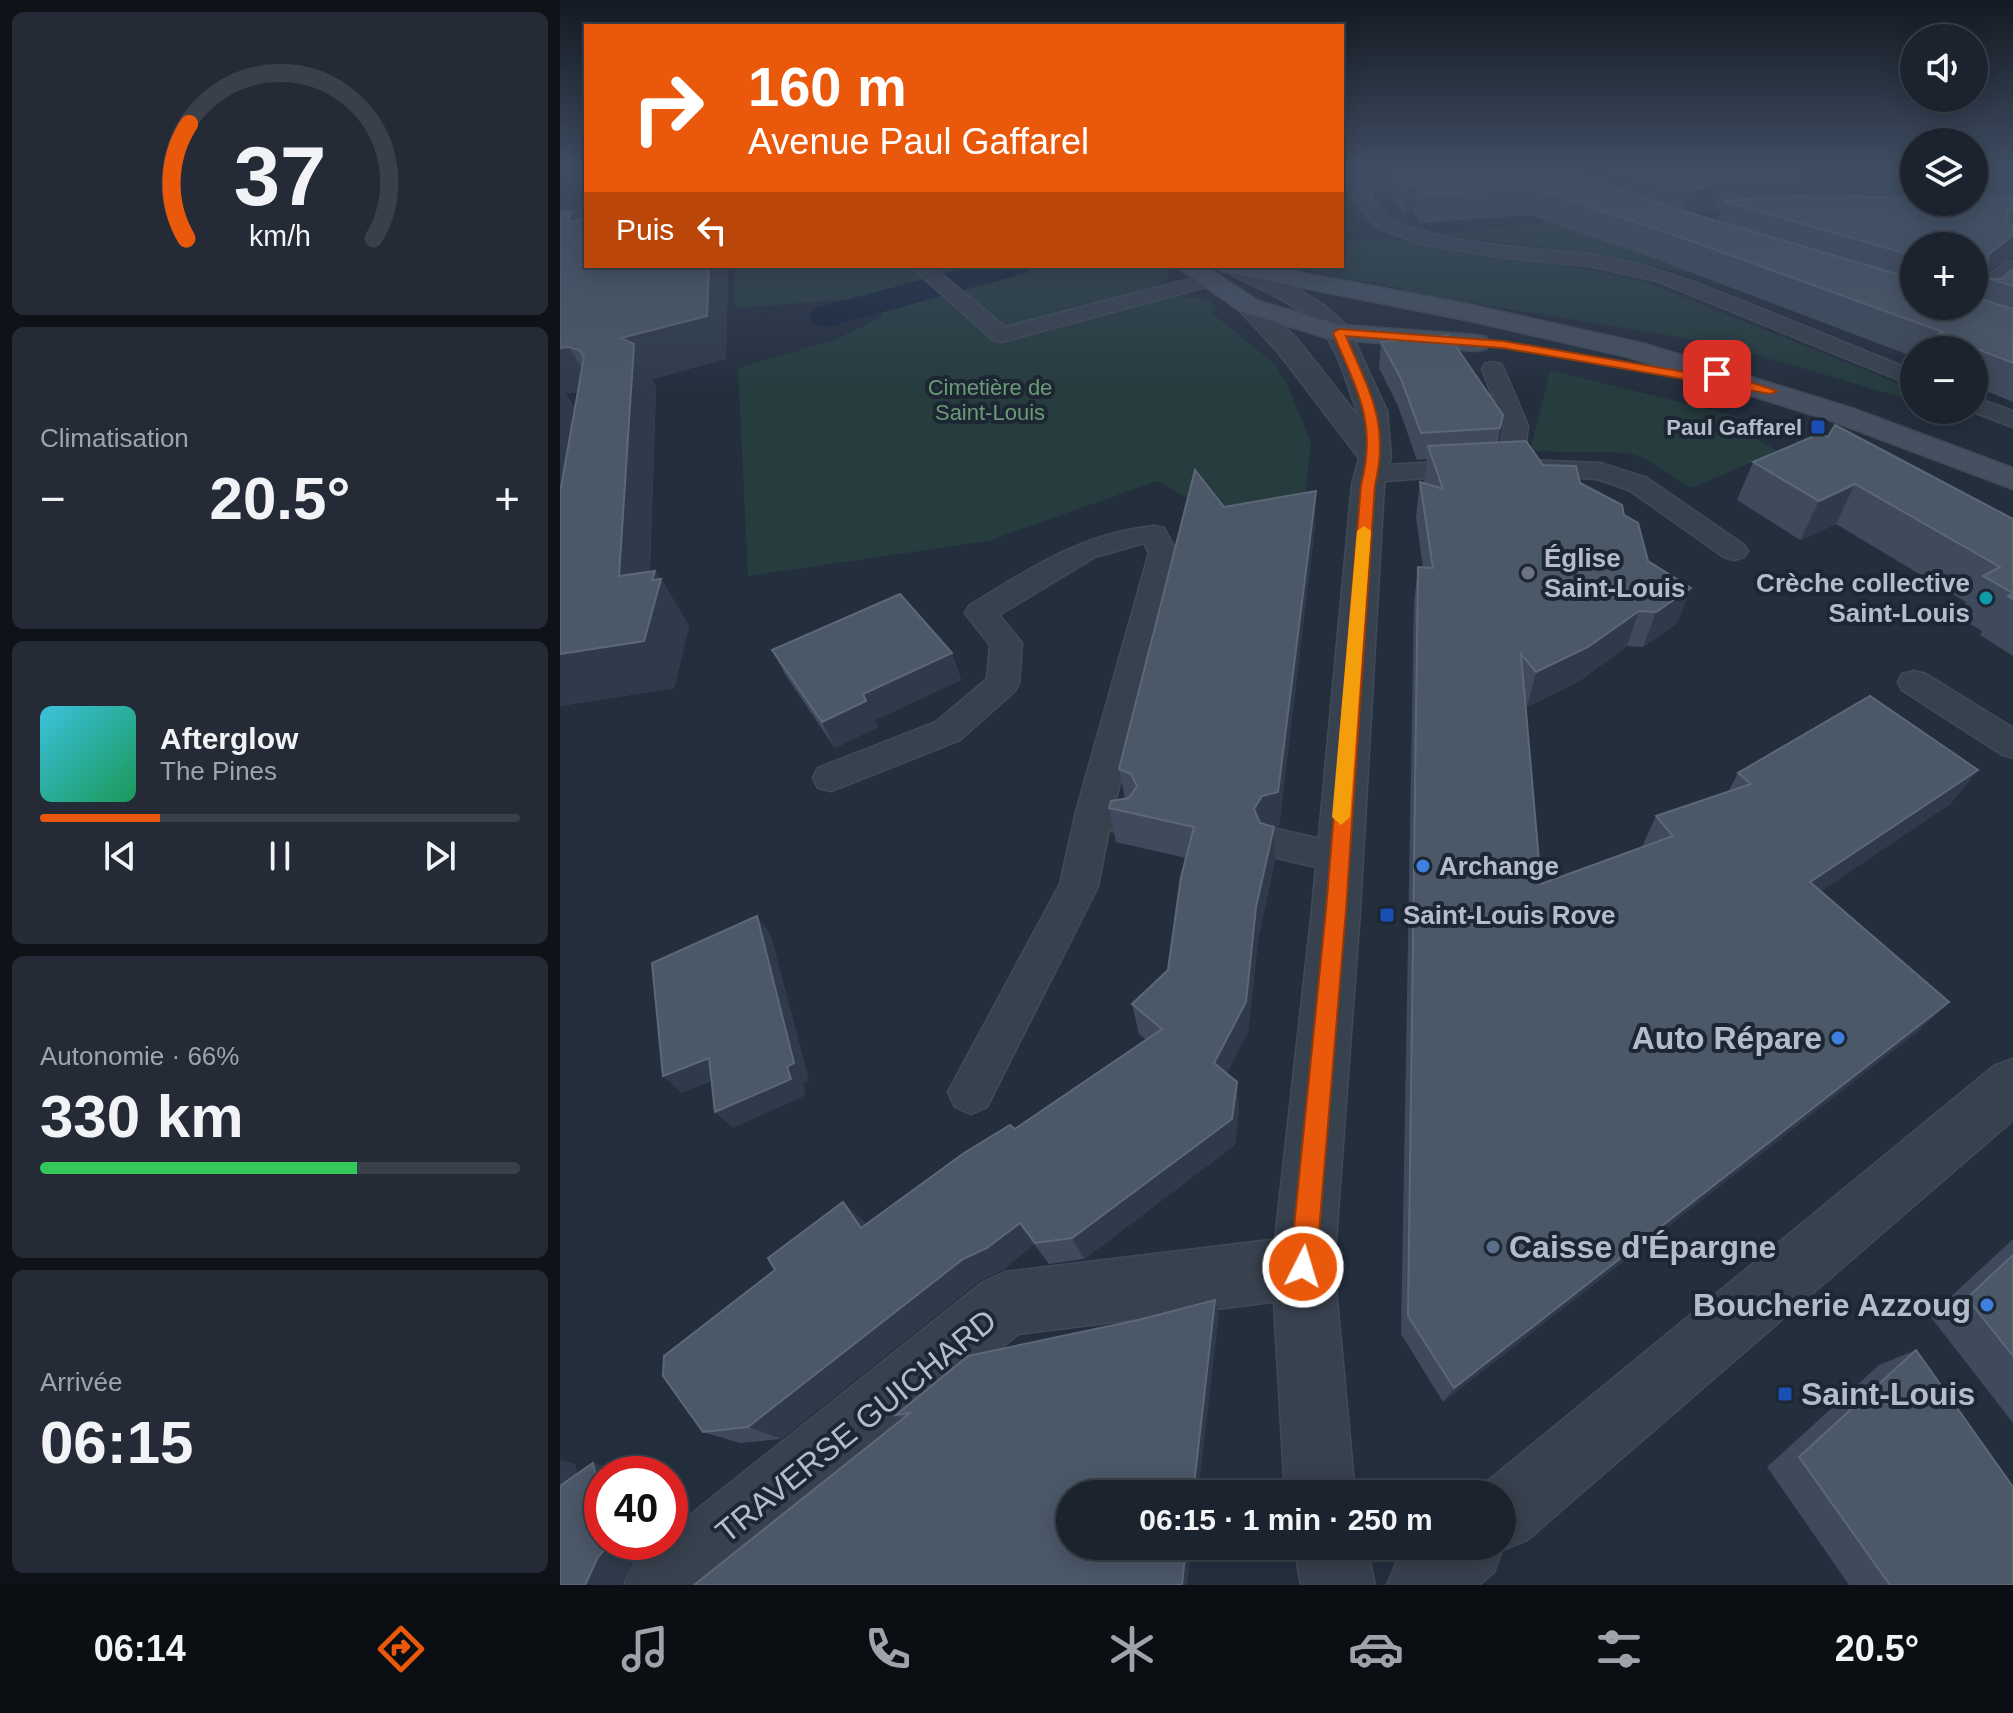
<!DOCTYPE html>
<html lang="fr">
<meta charset="utf-8">
<style>
:root{--surface:#1b232e;--page:#242b36;--text:#f1f3f6;--muted:#a0a4aa;--line:#39404a;--accent:#ea580c}
body{margin:0;font-family:Arial,sans-serif;background:var(--page);color:var(--text);height:100vh;display:flex;flex-direction:column;font-size:30px;white-space:nowrap}
*{box-sizing:border-box;margin:0}
p{font-size:26px;color:var(--muted)}
.icon{flex:none;width:44px;height:44px;fill:none;stroke:currentColor;stroke-width:2;stroke-linecap:round;stroke-linejoin:round}
.map{position:relative;flex:1;overflow:hidden}
.side{display:flex;flex-direction:column;gap:12px;padding:12px;background:#0f1319;width:560px}
.side>*{flex:none}
.top-card{position:absolute;left:24px;top:24px;width:760px;height:244px;border-radius:0px;box-shadow:0 4px 20px #0003,0 0 0 2px var(--line);background:#ea580c;color:#fff;overflow:hidden}
.tools{position:absolute;left:1340px;top:24px;display:grid;gap:16px}
.tools a{display:grid;place-items:center;width:88px;height:88px;border-radius:50%;background:var(--surface);box-shadow:0 4px 20px #0003,0 0 0 2px var(--line);font-size:40px}
.speed{position:absolute;left:24px;top:1456px;display:flex;gap:16px;font-size:40px;font-weight:700;text-align:center}
.speed>*{display:grid;place-content:center;width:104px;height:104px;border-radius:50%;background:var(--surface);box-shadow:0 4px 20px #0003,0 0 0 2px var(--line);line-height:1}
.speed .limit{border:12px solid #d22;background:#fff;color:#111}
.pin{position:absolute;display:grid;place-items:center;width:68px;height:68px;color:#fff;margin:-34px;border-radius:16px;box-shadow:0 4px 12px #0006}
.me{position:absolute;width:88px;margin:-44px;rotate:5deg;stroke-linejoin:round;filter:drop-shadow(0 0 6px #0008)}
.turn{display:flex;align-items:center;gap:28px;height:168px;padding:0 32px;font-size:36px}
.turn .icon{width:104px;height:104px;stroke-width:2.5}
.turn b{display:block;font-size:56px;line-height:68px}
.then{display:flex;align-items:center;height:76px;padding:0 32px;background:#0003;gap:16px;font-size:30px}
.big{font-size:60px;font-weight:700;line-height:1.1}
.side .tile{flex:1;display:flex;flex-direction:column;justify-content:center;gap:12px;min-width:0;padding:0 28px;border-radius:12px;background:var(--page)}
.side .dial{align-items:center;gap:0}
.dial svg{height:208px;overflow:visible;fill:none;stroke:var(--line);stroke-width:7;stroke-linecap:round;text-anchor:middle}
.dial text{fill:var(--text);stroke:none}
.song{display:flex;align-items:center;gap:24px}
.cover{width:96px;height:96px;border-radius:12px;background:linear-gradient(135deg,hsl(190 70% 55%),hsl(150 70% 35%))}
.played{height:8px;border-radius:4px;background:linear-gradient(90deg,var(--accent) 25%,var(--line) 25%)}
.keys{display:flex;justify-content:space-around;direction:ltr}
.heat{display:flex;justify-content:space-between;align-items:center;font-size:44px;direction:ltr}
.charge{height:12px;border-radius:6px;background:linear-gradient(90deg,#34c759 66%,var(--line) 0)}
.trip{position:absolute;left:496px;top:1480px;width:460px;height:80px;border-radius:40px;background:var(--surface);box-shadow:0 4px 20px #0003,0 0 0 2px var(--line);font-weight:700;line-height:80px;text-align:center}
.tabs{display:flex;height:128px;justify-content:space-around;align-items:center;background:#0b0e12;color:var(--muted)}
.tabs .icon{width:56px;height:56px}
.tabs .active{color:var(--accent)}
.tabs b{font-size:36px;color:var(--text)}
main{display:flex;flex:1;min-height:0}
.map>svg:first-child{display:block}
.green{fill:#263c3f}
.lines{fill:none;stroke-linecap:round;stroke-linejoin:round}
.canal{fill:#17263c;fill-rule:evenodd}
.service-casing{stroke:#414a57;stroke-width:3}
.minor-casing{stroke:#414a57;stroke-width:3}
.tertiary-casing{stroke:#414a57;stroke-width:3}
.secondary-casing{stroke:#414a57;stroke-width:3}
.service{fill:#38414e;fill-rule:evenodd}
.minor{fill:#38414e;fill-rule:evenodd}
.tertiary{fill:#38414e;fill-rule:evenodd}
.secondary{fill:#465061;fill-rule:evenodd}
.wall{fill:#3f4b5c;fill-rule:evenodd}
.shaded-wall{fill:#2f3b4b}
.building{fill:#4b5868;stroke:#5c6777;stroke-width:2}
.route{fill:#ea580c;stroke:#983908;stroke-width:2}
.slow{fill:#f59e0b}
.transit-dot{fill:#1a4fb4;stroke:#1d2633;stroke-width:3}
.worship-dot{fill:#6b7280;stroke:#1d2633;stroke-width:3}
.culture-dot{fill:#0f9aa8;stroke:#1d2633;stroke-width:3}
.shop-dot{fill:#3f7fe0;stroke:#1d2633;stroke-width:3}
.service-dot{fill:#5c6f8a;stroke:#1d2633;stroke-width:3}
.labels{text-anchor:middle;stroke-width:8;stroke-linejoin:round;paint-order:stroke}
.far-park-label{font-size:22px;fill:#6b9a76;stroke:#1d2633}
.far-poi-label{font-size:22px;font-weight:bold;fill:#b4bcc9;stroke:#1d2633;text-anchor:end}
.poi-label{font-size:26px;font-weight:bold;fill:#b4bcc9;stroke:#1d2633;text-anchor:start}
.near-poi-label{font-size:32px;font-weight:bold;fill:#b4bcc9;stroke:#1d2633;text-anchor:end}
.near-street-label{font-size:32px;fill:#b4bcc9;stroke:#1d2633}
</style>
<main>
<section class="side">
<div class="tile dial"><svg viewBox="0 0 100 80">
<path d="M14 69A42 42 0 1 1 86 69"/>
<path d="M14 69A42 42 0 0 1 15 25" stroke="#ea580c"/>
<text x="50" y="56" font-size="32" font-weight="700">37</text>
<text x="50" y="72" font-size="11">km/h</text>
</svg></div>
<div class="tile"><p>Climatisation</p>
<div class="heat"><a>−</a><b class="big">20.5°</b><a>+</a></div>
</div>
<div class="tile">
<div class="song"><i class="cover"></i><div><b>Afterglow</b><p>The Pines</p></div></div>
<div class="played"></div>
<div class="keys"><svg class="icon" aria-label="previous" viewBox="0 0 24 24"><path d="M18 5L8 12l10 7zM5 5v14"/></svg><svg class="icon" aria-label="pause" viewBox="0 0 24 24"><path d="M8 5v14M16 5v14"/></svg><svg class="icon" aria-label="next" viewBox="0 0 24 24"><path d="M6 5l10 7-10 7zM19 5v14"/></svg></div>
</div>
<div class="tile"><p>Autonomie · 66%</p><b class="big">330 km</b><div class="charge"></div></div>
<div class="tile"><p>Arrivée</p><b class="big">06:15</b></div>
</section>
<div class="map">
<svg width="1453" height="1585" viewBox="0 0 1453 1585">
<rect width="100%" height="100%" fill="#242f3e"/>
<g class="green">
<path d="M995,221L1134,274L1025,252L879,235Z"/>
<path d="M845,240L896,251L1005,265L1083,281L1354,390V401L1161,344L845,292L846,289L719,266H782V241Z"/>
<path d="M174,266H602L612,273L600,282C613,301 622,296 642,298C648,299 654,305 659,309L650,312L715,364L728,386L751,443L742,527L634,502L597,481L428,541L188,576L178,368L274,340L324,316L305,298L175,308Z"/>
<path d="M990,370L1180,417L1167,422L1218,451L1131,488L1082,457L1068,453L970,451Z"/>
</g>
<g class="lines">
<path class="canal" d="M413,266H472L466,273L268,327L255,324L249,316L255,308Z"/>
<defs>
<g id="service">
<path d="M879,175L888,180L885,184L822,188L811,192C815,245 987,248 1028,254C1090,263 1145,286 1202,309C1253,330 1303,350 1354,371V386L1097,281L1030,266L940,257L862,244L817,228L793,198L796,185L820,178Z"/>
<path d="M1337,190L1343,191L1354,202L1351,206L1319,209L1255,202L1260,215L1251,220L1245,219L1233,199L1236,195L1268,192L1331,199L1328,195L1331,191Z"/>
<path d="M350,266H372L445,327L650,274L660,280L657,284L441,342L433,340Z"/>
<path d="M933,362L941,364L944,369L968,426L964,460L1040,463L1087,478L1184,545L1188,551L1184,557L1174,560L1164,557L1069,490L1037,479L941,472L937,466L944,426L922,369L925,364Z"/>
<path d="M1414,397L1453,411V427L1408,410H1414Z"/>
<path d="M913,460L922,462L926,468L922,474L811,482L802,480L798,474L802,468L811,466Z"/>
<path d="M594,526L604,528L617,553L555,803L570,808L575,818L570,828L557,832L549,830L538,886L427,1107L411,1114L395,1107L388,1092L500,884L516,812L589,553L584,543L535,557L439,615L462,643L459,683L455,691L400,740L271,791L258,788L253,778L258,768L376,722L427,679L430,645L405,613L409,606C468,569 523,533 594,526Z"/>
<path d="M1354,671L1366,674L1453,728V758L1441,754L1342,690L1338,682L1342,674Z"/>
<path d="M717,829L791,846L797,857L791,868L778,872L704,855L698,844L704,833Z"/>
</g>
<g id="minor">
<path d="M1453,261V281L1423,306H1405H1414V288L1444,263Z"/>
<path d="M743,1236L765,1245L774,1267L765,1289L743,1298L458,1334L158,1585H64C73,1562 83,1542 110,1542V1531L423,1282L445,1272Z"/>
</g>
<g id="tertiary">
<rect x="0" y="212" width="26" height="14"/>
<path d="M672,266H692L731,285L765,306L788,327L827,411L831,457L824,485L800,910L774,1267L795,1494H725L712,1267L752,910L792,485L799,458L718,352L680,311L676,306L680,301H698L738,340L797,415V411C789,390 779,354 766,336C746,307 703,290 672,275L669,270Z"/>
<path d="M1453,1059V1120L967,1540L942,1550L934,1572L919,1585H827L838,1559L853,1546H942V1494H915L917,1490L1434,1066Z"/>
<path d="M734,1546H806L815,1585H741Z"/>
</g>
<g id="secondary">
<path d="M616,266H645L698,301L781,325L916,335L926,337L930,343L926,349L916,351L770,339L680,311Z"/>
<path d="M657,266H707L906,304L1085,344L1294,409L1453,468V489L1272,421L1068,357L906,320L669,273L660,271Z"/>
</g>
</defs>
<use href="#service" class="service-casing"/>
<use href="#minor" class="minor-casing"/>
<use href="#tertiary" class="tertiary-casing"/>
<use href="#secondary" class="secondary-casing"/>
<use href="#service" class="service"/>
<use href="#minor" class="minor"/>
<use href="#tertiary" class="tertiary"/>
<use href="#secondary" class="secondary"/>
</g>
<g class="wall">
<path d="M782,168H992L1004,172L1005,168H1354V202H1414V168H1453V255L1451,258L1442,261L1427,273V275L1430,278L1419,299L1430,279H1441L1453,269V402L1414,386V350H1354V357L1098,260L969,215L860,223L854,213L845,214L829,192L830,176L818,177L814,171ZM1338,187L1345,189L1354,197L1236,196L1238,192L1268,189L1325,195L1329,189ZM1154,209H1161L1157,221L1137,215ZM1354,246H1414V306H1354Z"/>
<path d="M11,211L16,221L26,266H168L166,359L92,379L96,388L90,572L95,571L100,580L101,579L129,626L114,688L0,706V212ZM18,392L15,409L5,393Z"/>
<path d="M821,342L943,415L938,443L1020,483L1064,515L1088,561L1131,588L1117,623L1083,647L1067,646L1018,682L967,707L965,705L981,884L1082,847L1096,816L1168,792L1178,773L1418,770L1390,804L1261,891L1389,1002L1357,1032L883,1402L841,1334L854,602L858,567H863L856,517L860,482L865,484L864,481L867,459L857,460L838,406L819,368Z"/>
<path d="M1193,462L1453,519V656L1420,635L1422,631L1397,616L1406,602L1276,524L1240,540L1177,500Z"/>
<path d="M664,507L755,525L719,826L714,827L715,861L698,939L688,1032L666,1074L679,1109L675,1145L524,1259L489,1264L474,1244L444,1269L421,1280L221,1439L180,1443L143,1432L215,1270L283,1202L306,1224L455,1129L586,1040L579,1034L572,1004L608,970L626,858L556,842L549,808L565,799L559,769Z"/>
<path d="M212,650L392,653L401,680L315,720L318,727L275,748L226,676Z"/>
<path d="M1453,1239V1423L1370,1316Z"/>
<path d="M655,1300L659,1315L344,1419L336,1415L578,1320Z"/>
<path d="M1356,1350L1453,1585H1289L1207,1467L1319,1365Z"/>
</g>
<g class="shaded-wall">
<path d="M782,168H814V171L782,181Z"/>
<path d="M819,168H831L830,176L818,177Z"/>
<path d="M1242,168H1276L1268,189L1238,192L1243,177L1240,171Z"/>
<path d="M1337,168H1346L1338,187L1329,189L1325,195Z"/>
<path d="M1162,181L1154,209L1121,221L1130,192Z"/>
<path d="M856,186L854,213L845,214L847,187Z"/>
<path d="M11,211L26,240L8,222Z"/>
<path d="M1453,235V255L1451,258L1442,261L1424,276L1428,255Z"/>
<path d="M149,266H168L166,359L92,379L96,388L88,622L59,576L61,338Z"/>
<path d="M9,347L34,390L5,393L16,412L0,513V348Z"/>
<path d="M1295,484L1276,524L1240,540L1259,501Z"/>
<path d="M756,491L755,525L719,826L714,827L715,861L698,939L688,1032L658,1091L654,1063L703,830L694,809Z"/>
<path d="M95,571L100,581L101,579L129,626L114,688L0,706V654L92,580Z"/>
<path d="M1131,588L1117,623L1083,647L1096,612Z"/>
<path d="M1079,611L1067,646L1018,682L967,707L976,672Z"/>
<path d="M392,653L401,680L315,720L318,727L275,748L262,722L303,694Z"/>
<path d="M1418,770L1390,804L1227,914L1250,882Z"/>
<path d="M197,916L211,935L249,1080L243,1083L246,1095L173,1128L155,1112L227,1067Z"/>
<path d="M1389,1002L1357,1032L883,1402L894,1388Z"/>
<path d="M149,1058L166,1075L122,1093L103,1076Z"/>
<path d="M677,1082L679,1109L675,1145L524,1259L512,1238Z"/>
<path d="M283,1202L307,1225L301,1228Z"/>
<path d="M460,1223L474,1244L444,1269L421,1280L221,1439L188,1427L403,1259Z"/>
<path d="M655,1300L659,1315L638,1494H633Z"/>
<path d="M0,1460L15,1464L25,1500L0,1495Z"/>
<path d="M33,1463L67,1471L68,1474H42V1502Z"/>
<path d="M51,1542H85L86,1546L73,1560L62,1585H25L38,1557Z"/>
<path d="M626,1546H632L627,1585H622Z"/>
</g>
<g class="building">
<path d="M833,168H992L1123,211L1354,279V306H1414V297L1453,309V363L1379,334L1383,332L1106,232L974,188L863,195L856,186L847,187Z"/>
<path d="M1049,168H1242L1240,171L1243,177L1162,181L1130,192Z"/>
<rect x="1414" y="168" width="39" height="11"/>
<path d="M1222,196L1354,197V202H1414V198H1453V209H1448L1446,223L1453,225V235L1428,255L1427,275L1430,278L1414,274V246H1354V256L1164,201Z"/>
<path d="M11,211L8,222L26,219V266H149L147,316L61,338L74,344L59,576L95,571L92,580L101,579L84,641L0,654V493L24,357L19,350L9,347L0,348V212Z"/>
<path d="M1453,269V286L1430,279H1441Z"/>
<path d="M888,335L943,415L940,428L861,433L841,379L821,342Z"/>
<path d="M1275,425L1453,519V599L1448,596L1453,593L1423,576L1440,567L1295,484L1259,501L1193,462L1261,433L1268,437Z"/>
<path d="M966,441L983,465L1016,466L1020,483L1062,505L1064,515L1078,523L1088,561L1131,588L1096,612L1079,611L1028,647L976,672L961,654L981,884L1113,836L1096,816L1191,784L1178,773L1310,696L1418,770L1250,882L1389,1002L894,1388L848,1316L858,567L873,568L860,482L883,489L868,446Z"/>
<path d="M635,470L664,507L756,491L718,792L702,796L694,809L700,823L714,827L696,907L686,1002L654,1063L677,1082L672,1119L512,1238L475,1243L460,1223L427,1248L403,1259L188,1427L143,1432L103,1376L104,1356L215,1270L208,1258L283,1202L301,1228L404,1153L450,1125L455,1129L602,1029L572,1004L608,970L621,877L634,827L549,808L551,801L569,798L577,786L571,774L559,769Z"/>
<path d="M340,594L392,653L303,694L306,701L262,722L212,650Z"/>
<path d="M197,916L234,1063L227,1067L231,1079L155,1112L149,1058L103,1076L92,963Z"/>
<path d="M1453,1255V1356L1407,1298Z"/>
<path d="M655,1300L633,1494H510V1546H626L622,1585H134L350,1413L336,1415L408,1356L578,1320Z"/>
<path d="M1356,1350L1453,1487V1585H1330L1239,1457Z"/>
<path d="M33,1463L42,1502V1542H51L38,1557L25,1585H0V1486Z"/>
</g>
<linearGradient id="sky" x2="0" y2="1"><stop stop-color="#141a22"/><stop offset="0.43" stop-color="#3f4d63"/><stop offset="1" stop-color="#3f4d63" stop-opacity="0"/></linearGradient>
<rect width="1453" height="390" fill="url(#sky)"/>
<path class="route" d="M779,329L943,341L1154,377L1151,374L1157,371L1217,391L1211,394L943,348L786,336C809,391 830,423 815,485L786,910L756,1267L752,1276L743,1280L734,1276L730,1267L766,910L801,485C818,422 796,389 773,333Z"/>
<path class="slow" d="M804,526L811,531L790,817L781,825L772,817L797,531Z"/>
<g class="transit-dot">
<rect x="1250" y="419" width="16" height="16" rx="4"/>
<rect x="819" y="907" width="16" height="16" rx="4"/>
<rect x="1217" y="1386" width="16" height="16" rx="4"/>
</g>
<circle class="worship-dot" cx="968" cy="573" r="8"/>
<circle class="culture-dot" cx="1426" cy="598" r="8"/>
<g class="shop-dot">
<circle cx="863" cy="866" r="8"/>
<circle cx="1278" cy="1038" r="8"/>
<circle cx="1427" cy="1305" r="8"/>
</g>
<circle class="service-dot" cx="933" cy="1247" r="8"/>
<g class="labels">
<g class="far-park-label">
<text x="430" y="395">Cimetière de<tspan x="430" dy="25">Saint-Louis</tspan></text>
</g>
<g class="far-poi-label">
<text x="1242" y="435">Paul Gaffarel</text>
</g>
<g class="poi-label">
<text x="984" y="567">Église<tspan x="984" dy="30">Saint-Louis</tspan></text>
<text x="1410" y="592" text-anchor="end">Crèche collective<tspan x="1410" dy="30">Saint-Louis</tspan></text>
<text x="879" y="875">Archange</text>
<text x="843" y="924">Saint-Louis Rove</text>
</g>
<g class="near-poi-label">
<text x="1262" y="1049">Auto Répare</text>
<text x="949" y="1258" text-anchor="start">Caisse d'Épargne</text>
<text x="1411" y="1316">Boucherie Azzoug</text>
<text x="1241" y="1405" text-anchor="start">Saint-Louis</text>
</g>
<g class="near-street-label">
<text transform="translate(296 1426) rotate(-39)" y="11">TRAVERSE GUICHARD</text>
</g>
</g>
</svg>
<div class="tools">
<a><svg class="icon" aria-label="sound" viewBox="0 0 24 24"><path d="M4 9h4l5-4v14l-5-4H4zM17 9q2 3 0 6"/></svg></a>
<a><svg class="icon" aria-label="layers" viewBox="0 0 24 24"><path d="M12 4l9 5-9 5-9-5zM3 14l9 5 9-5"/></svg></a>
<a>+</a>
<a>−</a>
</div>
<div class="speed"><div class="limit">40</div></div>
<div class="pin" style="left:1157px;top:374px;background:#d93025"><svg class="icon" aria-label="arrive" viewBox="0 0 24 24"><path d="M6 21V4h12l-3 4 3 4H6"/></svg></div>
<svg class="me" style="left:743px;top:1267px" viewBox="-20 -20 40 40"><circle r="17" fill="#ea580c" stroke="#fff" stroke-width="3"/><path d="M0-11L8 9 0 5-8 9z" fill="#fff"/></svg>
<div class="trip">06:15 · 1 min · 250 m</div>
<div class="top-card">
<div class="turn"><svg class="icon" aria-label="right" viewBox="0 0 24 24"><path d="M7 20v-9h11M14 6l5 5-5 5"/></svg><div><b>160 m</b>Avenue Paul Gaffarel</div></div>
<div class="then">Puis<svg class="icon" aria-label="left" viewBox="0 0 24 24"><path d="M17 20v-9H6M10 6l-5 5 5 5"/></svg></div>
</div>
</div>
</main>
<nav class="tabs">
<b>06:14</b>
<svg class="icon active" aria-label="directions" viewBox="0 0 24 24"><path d="M12 3l9 9-9 9-9-9zM9 14v-3h6M13 9l2 2-2 2"/></svg>
<svg class="icon" aria-label="music" viewBox="0 0 24 24"><path d="M9 18V5l10-2v13"/><circle cx="6" cy="18" r="3"/><circle cx="16" cy="16" r="3"/></svg>
<svg class="icon" aria-label="phone" viewBox="0 0 24 24"><path d="M5 4h4l2 5-3 2q2 4 5 5l2-3 5 2v4C11 20 4 13 5 4z"/></svg>
<svg class="icon" aria-label="climate" viewBox="0 0 24 24"><path d="M12 3v18M4 7l16 10M4 17L20 7"/></svg>
<svg class="icon" aria-label="car" viewBox="0 0 24 24"><path d="M5 17H2v-5l4-1 3-4h7l3 4 3 1v5h-3M9 17h6M6 11h13"/><circle cx="7" cy="17" r="2"/><circle cx="17" cy="17" r="2"/></svg>
<svg class="icon" aria-label="filters" viewBox="0 0 24 24"><path d="M4 7h16M4 17h16"/><circle cx="9" cy="7" r="2"/><circle cx="15" cy="17" r="2"/></svg>
<b>20.5°</b>
</nav>
